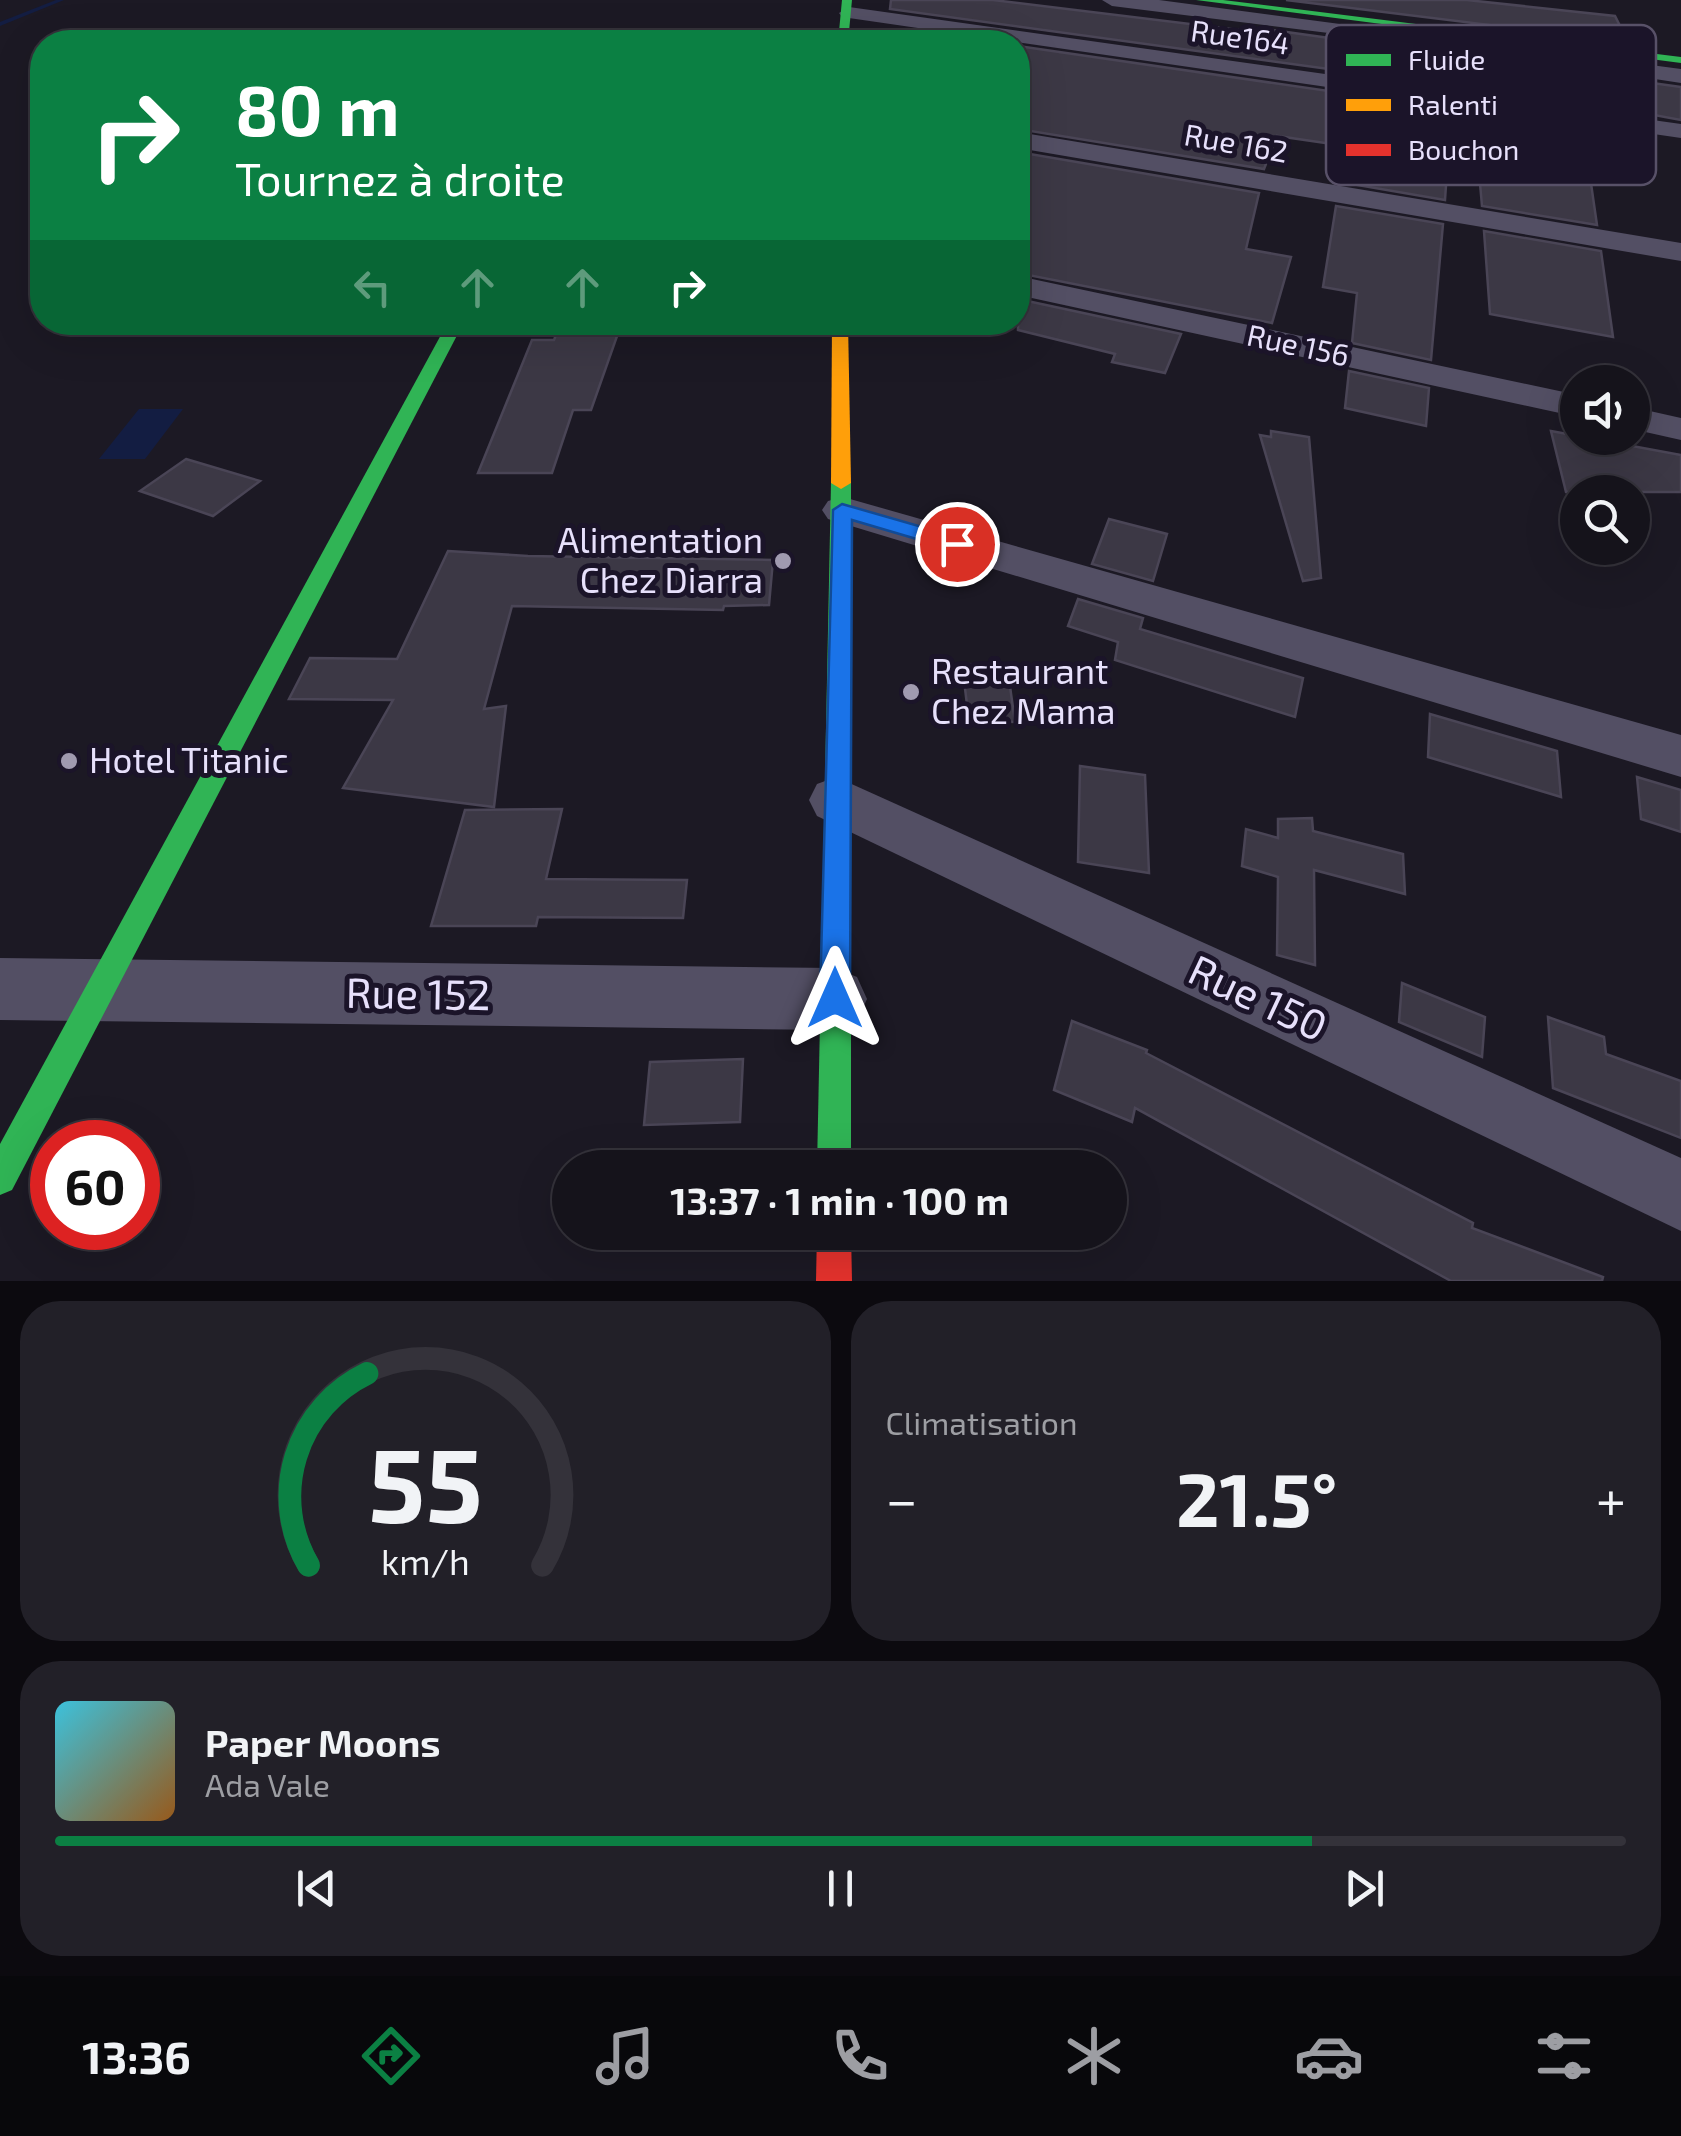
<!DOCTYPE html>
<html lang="fr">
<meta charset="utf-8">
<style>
:root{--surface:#15131b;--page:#222028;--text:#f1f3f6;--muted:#9d9ea3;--line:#34323a;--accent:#0b8043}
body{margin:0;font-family:"Exo 2",sans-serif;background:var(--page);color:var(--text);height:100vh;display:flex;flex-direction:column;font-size:38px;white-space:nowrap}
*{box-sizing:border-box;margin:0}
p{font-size:32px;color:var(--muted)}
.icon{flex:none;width:55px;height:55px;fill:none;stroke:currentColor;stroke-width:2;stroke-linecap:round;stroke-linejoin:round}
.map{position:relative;height:1281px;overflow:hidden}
.sheet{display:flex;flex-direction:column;gap:20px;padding:20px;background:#0c0a0f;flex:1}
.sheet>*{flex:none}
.top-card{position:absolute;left:30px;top:30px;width:1000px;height:305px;border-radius:40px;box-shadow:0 10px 40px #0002,0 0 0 2px var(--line);background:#0b8043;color:#fff;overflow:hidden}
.fabs{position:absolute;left:1560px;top:365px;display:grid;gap:20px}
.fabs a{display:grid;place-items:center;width:90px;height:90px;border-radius:50%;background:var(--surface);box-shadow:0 10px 40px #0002,0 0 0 2px var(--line);font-size:50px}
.speed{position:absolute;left:30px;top:1120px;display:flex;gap:20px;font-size:50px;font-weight:700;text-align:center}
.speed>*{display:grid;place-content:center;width:130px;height:130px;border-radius:50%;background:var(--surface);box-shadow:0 10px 40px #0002,0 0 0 2px var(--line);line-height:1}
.speed .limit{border:15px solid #d22;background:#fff;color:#111}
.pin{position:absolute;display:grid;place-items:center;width:85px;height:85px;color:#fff;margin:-42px;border:5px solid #fff;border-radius:50%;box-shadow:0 2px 10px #0007}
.me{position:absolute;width:110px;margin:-55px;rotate:0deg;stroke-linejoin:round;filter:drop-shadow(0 0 8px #0008)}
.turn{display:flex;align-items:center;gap:35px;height:210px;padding:0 40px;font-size:45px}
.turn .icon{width:130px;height:130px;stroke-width:2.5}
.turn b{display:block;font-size:70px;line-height:85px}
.lanes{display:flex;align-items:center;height:95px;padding:0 40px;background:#0003;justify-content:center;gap:50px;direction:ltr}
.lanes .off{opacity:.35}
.big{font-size:75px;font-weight:700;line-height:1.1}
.sheet .widget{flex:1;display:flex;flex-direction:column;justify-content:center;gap:15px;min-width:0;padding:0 35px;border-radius:40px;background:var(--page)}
.sheet .dial{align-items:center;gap:0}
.dial svg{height:260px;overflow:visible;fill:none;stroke:var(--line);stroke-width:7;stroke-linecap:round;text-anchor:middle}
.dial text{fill:var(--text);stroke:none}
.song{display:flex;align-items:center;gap:30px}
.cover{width:120px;height:120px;border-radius:15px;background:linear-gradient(135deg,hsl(190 70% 55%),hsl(30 70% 35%))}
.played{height:10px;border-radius:5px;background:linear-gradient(90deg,var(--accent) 80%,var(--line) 80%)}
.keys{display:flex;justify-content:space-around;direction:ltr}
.heat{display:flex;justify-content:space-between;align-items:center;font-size:55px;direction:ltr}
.sheet .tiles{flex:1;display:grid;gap:20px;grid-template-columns:1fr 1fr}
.widget:last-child{grid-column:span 2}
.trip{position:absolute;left:552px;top:1150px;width:575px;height:100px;border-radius:50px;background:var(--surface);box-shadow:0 10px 40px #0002,0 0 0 2px var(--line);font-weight:700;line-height:100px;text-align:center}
.tab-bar{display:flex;height:160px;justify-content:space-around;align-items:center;background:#08080b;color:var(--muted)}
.tab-bar .icon{width:70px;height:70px}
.tab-bar .active{color:var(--accent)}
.tab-bar b{font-size:45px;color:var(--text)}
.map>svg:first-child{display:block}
.water{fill:#131d42}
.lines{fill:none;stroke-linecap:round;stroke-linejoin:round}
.stream{fill:#131d42;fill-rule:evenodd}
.building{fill:#3c3845;stroke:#4a4556;stroke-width:2.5}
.street{fill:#534f64;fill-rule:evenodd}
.fast{fill:#30b455;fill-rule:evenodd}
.slow{fill:#ff9f0a;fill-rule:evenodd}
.jam{fill:#e5322d;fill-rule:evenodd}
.route{fill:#1a73e8;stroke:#114b97;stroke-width:2.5}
.poi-dot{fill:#a09ab0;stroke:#1b1429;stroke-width:4}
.labels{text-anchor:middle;stroke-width:10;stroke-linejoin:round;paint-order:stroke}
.far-street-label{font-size:30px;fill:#e7e0fb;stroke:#1b1429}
.poi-label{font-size:35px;fill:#e7e0fb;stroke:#1b1429;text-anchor:start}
.near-street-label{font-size:42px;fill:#e7e0fb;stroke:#1b1429}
.key{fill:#1b1429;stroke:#585168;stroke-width:2.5}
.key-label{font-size:28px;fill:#e7e0fb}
</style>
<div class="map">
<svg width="1681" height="1281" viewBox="0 0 1681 1281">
<rect width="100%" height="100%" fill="#1c1924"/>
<path class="water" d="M139,409H183L145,459H99Z"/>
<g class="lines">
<path class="stream" d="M56,0H64L0,26V22Z"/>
</g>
<g class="building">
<path d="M891,0H993L1272,34V30L1681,87V120L1622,109L890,9Z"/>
<path d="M1286,0H1467L1615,16L1628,42Z"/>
<path d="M1018,46L1583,128L1597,225L1482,206L1479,172L1447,171L1445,200L1340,182L1346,146L1277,136L1264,169L1018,129Z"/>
<path d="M1018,152L1259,193L1246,249L1291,257L1272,323L1018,273Z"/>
<path d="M1336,206L1443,224L1431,360L1352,343L1357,293L1323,287Z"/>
<path d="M1484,231L1601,251L1613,337L1490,314Z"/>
<path d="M1018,299L1181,334L1165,373L1112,362L1115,354L1018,330Z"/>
<path d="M561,322H622L591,410H573L552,473H478L532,340H554Z"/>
<path d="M1349,371L1429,388L1426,426L1345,408Z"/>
<path d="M1271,431L1309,437L1321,578L1303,581L1260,435L1271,437Z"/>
<path d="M1551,431L1681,455V492H1566Z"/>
<path d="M186,459L260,481L213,516L140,491Z"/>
<path d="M1109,519L1167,534L1153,581L1092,564Z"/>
<path d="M448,551L528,556L773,560L769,605L724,606L723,610L512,606L484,709L506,706L494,807L343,788L393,700L289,699L310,658L397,659Z"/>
<path d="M1078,599L1143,618L1140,629L1303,678L1295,717L1115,660L1118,642L1068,626Z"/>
<path d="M962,664L1007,665L1015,722L969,721Z"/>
<path d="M1430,714L1557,751L1561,797L1428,757Z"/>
<path d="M1080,766L1145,775L1149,873L1078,862Z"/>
<path d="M1637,777L1681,790V832L1641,819Z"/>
<path d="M562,809L546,879L687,880L683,918L538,917L536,926H431L465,810Z"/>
<path d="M1312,818L1313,831L1403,854L1405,894L1314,870L1315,965L1277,955L1278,877L1242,866L1246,829L1278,838V819Z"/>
<path d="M1402,983L1485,1017L1482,1057L1399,1022Z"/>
<path d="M1548,1017L1604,1037L1606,1054L1681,1081V1138L1553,1088Z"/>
<path d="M1072,1021L1147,1050L1146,1053L1473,1223L1472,1228L1603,1277L1602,1281H1451L1135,1108L1132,1122L1054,1090Z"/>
<path d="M743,1059L740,1122L644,1125L650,1062Z"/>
</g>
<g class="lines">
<g class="street">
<path d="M1102,0H1159L1681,69V83L1458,49L1112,6Z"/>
<path d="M849,7L1681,124V138L842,17L839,13Z"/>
<path d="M583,30L844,34L854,40L571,42L576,32Z"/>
<path d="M1018,132L1681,243V261L1018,148Z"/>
<path d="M1018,276L1578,395V417L1018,295Z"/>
<path d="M1632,407L1681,418V440L1632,429Z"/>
<path d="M843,497L1681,735V777L828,519L822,510L828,501Z"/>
<path d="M836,777L1681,1158V1231L817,816L809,800L817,784Z"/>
<path d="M0,958L835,968L857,977L867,999L857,1021L835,1030L0,1020Z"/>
</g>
<g class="fast">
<path d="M842,0H852L848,42H838Z"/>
<path d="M1196,0H1223L1681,57V63Z"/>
<path d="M448,322H464L12,1190L0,1195V1144Z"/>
<path d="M841,477L851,483V1168H817L831,483Z"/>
</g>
<path class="slow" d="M832,322H848L851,483L841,489L831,483Z"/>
<path class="jam" d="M817,1232H851L852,1281H816Z"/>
</g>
<path class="route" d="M842,504L964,539L967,544L957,551L852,520L850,998L846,1009L835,1013L825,1009L820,998L833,510Z"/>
<g class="poi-dot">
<circle cx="783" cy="561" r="10"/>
<circle cx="911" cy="692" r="10"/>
<circle cx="69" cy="761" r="10"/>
</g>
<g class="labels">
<g class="far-street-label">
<text transform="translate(1240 38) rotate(8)" y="10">Rue164</text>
<text transform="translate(1236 144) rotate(10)" y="10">Rue 162</text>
<text transform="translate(1298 346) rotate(12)" y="10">Rue 156</text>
</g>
<g class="poi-label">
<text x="763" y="553" text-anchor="end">Alimentation<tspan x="763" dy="40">Chez Diarra</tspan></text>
<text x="931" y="684">Restaurant<tspan x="931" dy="40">Chez Mama</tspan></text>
<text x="89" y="773">Hotel Titanic</text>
</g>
<g class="near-street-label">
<text transform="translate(418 994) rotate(1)" y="15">Rue 152</text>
<text transform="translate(1258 998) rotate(25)" y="15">Rue 150</text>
</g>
</g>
<rect x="1326" y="25" width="330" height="160" rx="15" class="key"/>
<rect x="1346" y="54" width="45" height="12" fill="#30b455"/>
<rect x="1346" y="99" width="45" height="12" fill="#ff9f0a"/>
<rect x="1346" y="144" width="45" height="12" fill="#e5322d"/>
<g class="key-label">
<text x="1408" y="70">Fluide</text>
<text x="1408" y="115">Ralenti</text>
<text x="1408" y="160">Bouchon</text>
</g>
</svg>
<div class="fabs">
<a><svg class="icon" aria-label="sound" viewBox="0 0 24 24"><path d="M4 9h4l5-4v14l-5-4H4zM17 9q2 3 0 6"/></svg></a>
<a><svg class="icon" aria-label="search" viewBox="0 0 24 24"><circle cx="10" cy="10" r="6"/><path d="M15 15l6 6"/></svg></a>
</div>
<div class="speed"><div class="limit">60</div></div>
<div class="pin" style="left:957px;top:544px;background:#d93025"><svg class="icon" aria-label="arrive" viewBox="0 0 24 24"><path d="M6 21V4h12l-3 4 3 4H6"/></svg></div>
<svg class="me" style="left:835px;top:998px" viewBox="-20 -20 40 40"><path d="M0-17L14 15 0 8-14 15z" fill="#1a73e8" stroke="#fff" stroke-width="4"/></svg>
<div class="trip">13:37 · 1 min · 100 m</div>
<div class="top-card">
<div class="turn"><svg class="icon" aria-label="right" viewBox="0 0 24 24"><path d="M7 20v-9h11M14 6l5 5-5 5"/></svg><div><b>80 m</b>Tournez à droite</div></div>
<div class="lanes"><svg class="icon off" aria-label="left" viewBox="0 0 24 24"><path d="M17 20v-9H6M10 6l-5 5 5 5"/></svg><svg class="icon off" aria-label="ahead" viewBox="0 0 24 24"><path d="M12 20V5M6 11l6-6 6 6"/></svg><svg class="icon off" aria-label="ahead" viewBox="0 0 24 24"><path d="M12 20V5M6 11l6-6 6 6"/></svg><svg class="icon" aria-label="right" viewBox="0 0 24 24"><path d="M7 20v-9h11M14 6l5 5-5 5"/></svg></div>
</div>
</div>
<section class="sheet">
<div class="tiles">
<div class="widget dial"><svg viewBox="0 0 100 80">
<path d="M14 69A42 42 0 1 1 86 69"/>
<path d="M14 69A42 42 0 0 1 32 10" stroke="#0b8043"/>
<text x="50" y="56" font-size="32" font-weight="700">55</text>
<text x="50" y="72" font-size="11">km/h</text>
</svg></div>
<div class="widget"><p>Climatisation</p>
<div class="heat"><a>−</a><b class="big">21.5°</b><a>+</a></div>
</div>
<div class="widget">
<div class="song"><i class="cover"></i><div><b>Paper Moons</b><p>Ada Vale</p></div></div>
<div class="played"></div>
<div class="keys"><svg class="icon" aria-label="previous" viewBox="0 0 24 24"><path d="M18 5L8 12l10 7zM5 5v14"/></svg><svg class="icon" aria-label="pause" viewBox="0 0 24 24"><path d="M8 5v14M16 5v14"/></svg><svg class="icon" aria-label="next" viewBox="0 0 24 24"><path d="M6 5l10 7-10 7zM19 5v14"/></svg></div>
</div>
</div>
</section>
<nav class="tab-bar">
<b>13:36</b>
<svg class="icon active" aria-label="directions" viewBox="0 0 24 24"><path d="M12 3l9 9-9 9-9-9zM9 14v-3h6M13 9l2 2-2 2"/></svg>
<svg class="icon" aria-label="music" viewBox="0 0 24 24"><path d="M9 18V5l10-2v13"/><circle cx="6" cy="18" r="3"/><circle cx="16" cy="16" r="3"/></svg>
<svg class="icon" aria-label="phone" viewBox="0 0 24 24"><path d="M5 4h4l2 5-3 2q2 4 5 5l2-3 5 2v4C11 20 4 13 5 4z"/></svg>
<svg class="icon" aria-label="climate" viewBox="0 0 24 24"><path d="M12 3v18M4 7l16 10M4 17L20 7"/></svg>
<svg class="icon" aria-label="car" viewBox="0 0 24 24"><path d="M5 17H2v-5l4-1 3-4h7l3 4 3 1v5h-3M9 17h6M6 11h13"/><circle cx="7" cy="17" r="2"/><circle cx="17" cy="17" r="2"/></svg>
<svg class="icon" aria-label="filters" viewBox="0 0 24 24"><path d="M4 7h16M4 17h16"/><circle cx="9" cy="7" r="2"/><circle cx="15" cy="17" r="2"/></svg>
</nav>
